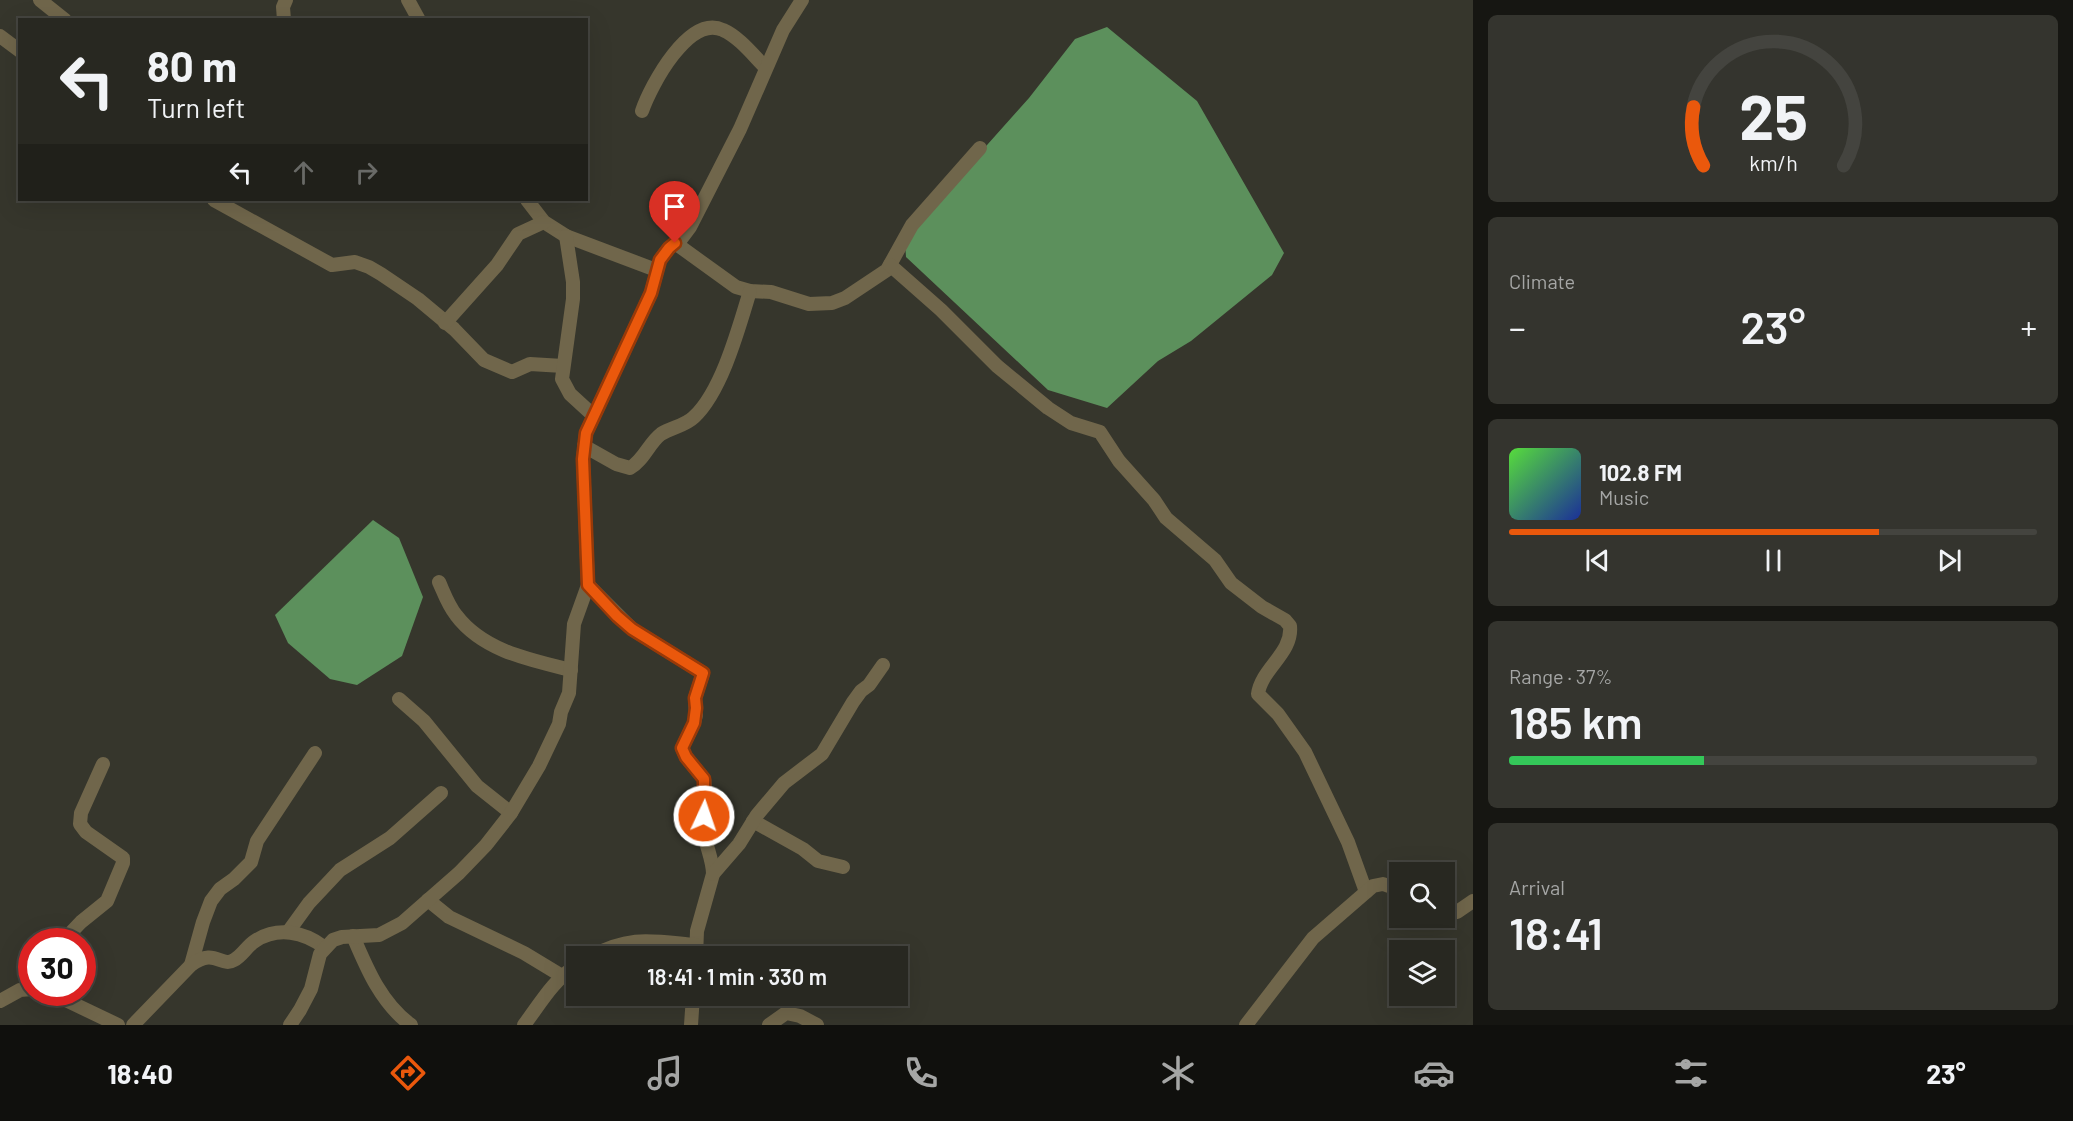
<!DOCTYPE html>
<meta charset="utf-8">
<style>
:root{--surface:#282821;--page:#34342e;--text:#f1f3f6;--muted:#a5a6a5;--line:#44443f;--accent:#ea580c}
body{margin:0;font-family:Barlow,sans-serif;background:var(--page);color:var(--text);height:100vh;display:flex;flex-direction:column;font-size:22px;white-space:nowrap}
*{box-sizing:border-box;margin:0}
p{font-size:20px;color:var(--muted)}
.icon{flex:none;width:33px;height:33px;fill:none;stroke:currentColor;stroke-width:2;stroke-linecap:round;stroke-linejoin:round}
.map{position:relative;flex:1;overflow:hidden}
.sheet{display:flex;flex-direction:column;gap:15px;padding:15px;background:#161612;width:600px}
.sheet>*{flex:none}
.guide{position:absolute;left:18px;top:18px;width:570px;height:183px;border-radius:0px;box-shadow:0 6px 24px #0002,0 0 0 2px var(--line);background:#282821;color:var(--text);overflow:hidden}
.fabs{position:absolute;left:1389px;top:862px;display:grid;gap:12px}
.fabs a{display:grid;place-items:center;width:66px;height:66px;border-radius:0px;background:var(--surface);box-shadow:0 6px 24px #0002,0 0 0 2px var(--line);font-size:30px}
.speed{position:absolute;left:18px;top:928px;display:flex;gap:12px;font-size:30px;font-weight:700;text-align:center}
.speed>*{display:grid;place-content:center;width:78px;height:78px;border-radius:50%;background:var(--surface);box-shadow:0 6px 24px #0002,0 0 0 2px var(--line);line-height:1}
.speed .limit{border:9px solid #d22;background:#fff;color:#111}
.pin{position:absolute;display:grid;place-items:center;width:51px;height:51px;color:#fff;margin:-62px -26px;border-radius:50% 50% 50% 0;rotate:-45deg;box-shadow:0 0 6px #0007}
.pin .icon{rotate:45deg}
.me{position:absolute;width:66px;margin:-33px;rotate:3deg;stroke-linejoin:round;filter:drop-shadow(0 0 4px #0008)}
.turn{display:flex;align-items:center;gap:21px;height:126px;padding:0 30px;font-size:27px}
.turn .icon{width:78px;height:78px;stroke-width:2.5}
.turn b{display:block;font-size:42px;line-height:51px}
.lanes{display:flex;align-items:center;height:57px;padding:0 30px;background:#0003;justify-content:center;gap:30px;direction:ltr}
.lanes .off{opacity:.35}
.big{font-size:45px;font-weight:600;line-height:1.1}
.sheet .tile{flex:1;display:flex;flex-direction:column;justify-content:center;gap:9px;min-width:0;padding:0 21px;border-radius:9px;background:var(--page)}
.sheet .dial{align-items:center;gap:0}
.dial svg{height:156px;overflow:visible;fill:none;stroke:var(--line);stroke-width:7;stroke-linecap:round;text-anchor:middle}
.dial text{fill:var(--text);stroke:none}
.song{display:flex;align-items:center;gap:18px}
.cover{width:72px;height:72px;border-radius:9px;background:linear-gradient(135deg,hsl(110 70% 55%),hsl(230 70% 35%))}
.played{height:6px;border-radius:3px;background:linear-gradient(90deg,var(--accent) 70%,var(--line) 70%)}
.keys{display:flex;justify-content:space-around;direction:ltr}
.heat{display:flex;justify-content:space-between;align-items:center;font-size:33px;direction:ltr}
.charge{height:9px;border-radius:4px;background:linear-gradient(90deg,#34c759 37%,var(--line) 0)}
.trip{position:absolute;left:566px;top:946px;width:342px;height:60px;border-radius:0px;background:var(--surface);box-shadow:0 6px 24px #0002,0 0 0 2px var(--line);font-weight:600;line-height:60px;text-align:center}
.tabs{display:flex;height:96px;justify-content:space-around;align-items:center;background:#10100d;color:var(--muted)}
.tabs .icon{width:42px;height:42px}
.tabs .current{color:var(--accent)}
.tabs b{font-size:27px;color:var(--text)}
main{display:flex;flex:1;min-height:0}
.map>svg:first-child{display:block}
.water{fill:#5c905c}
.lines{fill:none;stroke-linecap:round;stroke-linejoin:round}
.minor{stroke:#70664b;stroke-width:14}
.route-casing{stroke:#983908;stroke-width:15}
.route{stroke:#ea580c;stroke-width:10}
</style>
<main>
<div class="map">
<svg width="1473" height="1025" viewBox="0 0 1473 1025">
<rect width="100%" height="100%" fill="#36362c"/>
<g class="water">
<path d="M1107,27L1197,101L1284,253L1272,275L1191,341L1158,361L1107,408L1048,390L906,257L905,242L922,218L1029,98L1075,39Z"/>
<path d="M373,520L399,538L423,597L402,656L357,685L330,679L288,643L275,615Z"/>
</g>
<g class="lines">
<g class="minor">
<path d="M40,0L65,20"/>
<path d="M408,0L419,20"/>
<path d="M284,20L283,7L286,0"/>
<path d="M0,36L20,51"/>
<path d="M642,111C651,85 689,14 723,30C739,37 753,55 765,67"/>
<path d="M214,200L332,265L355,262L369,267L381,274L418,299L454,329L484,360L512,372L530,364L563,366"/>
<path d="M527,200L544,222L566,236L656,270"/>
<path d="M566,236L573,282V299L562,379L570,394L594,416"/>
<path d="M675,243L736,287L750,291L771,292L809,304L832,303L845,298L887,270L912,225L980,148"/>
<path d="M890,265L941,310L997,366L1048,408L1071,423L1100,432L1119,461L1154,500L1166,518L1215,560L1231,583L1262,607L1285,620L1290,626C1293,653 1261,669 1258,694L1278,714L1305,752L1348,842L1366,892"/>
<path d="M445,323L497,265L518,234L544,222"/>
<path d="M584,446L616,464L630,468C644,460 649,443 661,434C672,427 685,426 694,417C722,391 739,327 750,291"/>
<path d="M439,582C444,593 448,605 456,615C483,651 530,660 571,670"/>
<path d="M588,585L632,629L703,673L695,698L696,715L694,723L682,748L686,757L704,779C707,796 702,814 704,832C706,847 713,860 713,874L697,931L696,957"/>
<path d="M399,699L424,721L477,786L511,813"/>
<path d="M753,821L803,849L818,861L843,867"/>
<path d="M713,874L739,844L757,815L784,783L822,754L853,702L861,691L869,685L883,665"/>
<path d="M428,900L449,917L524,953L562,976"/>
<path d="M1444,913L1457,912L1473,901"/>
<path d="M288,932L309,903L340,870L390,838L441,793"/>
<path d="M353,936C367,969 381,1003 411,1025"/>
<path d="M62,942L81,922L107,901L123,863V858L86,832L80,824L81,813L103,764"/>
<path d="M590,957C630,935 652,941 695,945"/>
<path d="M191,965L203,922L211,901L220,889L234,879L251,862L257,841L315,753"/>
<path d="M51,993L118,1025"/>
<path d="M0,1001L20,990L32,989"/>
<path d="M133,1025L191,965C215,947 221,968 234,960C242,956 247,946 255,941C278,926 304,932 324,947"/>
<path d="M290,1025L300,1010L311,989L320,954L333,940L342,937L379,935L402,923L459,873L486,845L511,813L539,766L559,724L561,712L569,693L574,624L588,585L583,459L586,433L651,293L660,260L669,248L681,239L690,227L740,129L783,30L802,0"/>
<path d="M524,1025C540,1004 553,980 576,966"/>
<path d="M691,1025L693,996"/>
<path d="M769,1025L786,1013L800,1016L817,1025"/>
<path d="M1246,1025L1313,938L1373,886L1383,884L1400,890"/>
</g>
</g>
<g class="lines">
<defs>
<path id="route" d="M675,243L669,248L660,260L651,293L586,433L583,459L588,585L617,616L632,629L703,673L695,698L696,708L694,723L682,748L686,757L704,779V816"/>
</defs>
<use href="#route" class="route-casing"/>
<use href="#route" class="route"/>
</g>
</svg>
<div class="fabs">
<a><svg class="icon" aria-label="search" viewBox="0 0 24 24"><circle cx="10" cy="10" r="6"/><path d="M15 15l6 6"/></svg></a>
<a><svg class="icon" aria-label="layers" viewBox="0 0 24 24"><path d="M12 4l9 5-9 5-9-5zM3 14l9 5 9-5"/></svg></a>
</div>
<div class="speed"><div class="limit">30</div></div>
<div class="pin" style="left:675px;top:243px;background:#d93025"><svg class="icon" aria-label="arrive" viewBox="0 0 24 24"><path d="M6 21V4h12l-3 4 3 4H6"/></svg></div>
<svg class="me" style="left:704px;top:816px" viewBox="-20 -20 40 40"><circle r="17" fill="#ea580c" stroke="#fff" stroke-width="3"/><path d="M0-11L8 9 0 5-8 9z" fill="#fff"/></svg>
<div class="trip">18:41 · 1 min · 330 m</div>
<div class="guide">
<div class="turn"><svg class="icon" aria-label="left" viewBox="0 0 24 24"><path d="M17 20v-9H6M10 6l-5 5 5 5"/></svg><div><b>80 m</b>Turn left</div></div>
<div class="lanes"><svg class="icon" aria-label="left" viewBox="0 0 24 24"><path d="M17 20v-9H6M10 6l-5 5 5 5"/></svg><svg class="icon off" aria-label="ahead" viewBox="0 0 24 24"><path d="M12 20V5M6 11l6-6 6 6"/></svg><svg class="icon off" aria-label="right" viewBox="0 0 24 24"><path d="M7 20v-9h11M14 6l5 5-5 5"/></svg></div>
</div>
</div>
<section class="sheet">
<div class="tile dial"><svg viewBox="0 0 100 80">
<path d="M14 69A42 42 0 1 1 86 69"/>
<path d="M14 69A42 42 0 0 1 9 39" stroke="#ea580c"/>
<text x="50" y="56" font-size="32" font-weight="700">25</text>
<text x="50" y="72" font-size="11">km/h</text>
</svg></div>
<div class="tile"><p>Climate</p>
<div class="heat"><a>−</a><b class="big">23°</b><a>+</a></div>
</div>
<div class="tile">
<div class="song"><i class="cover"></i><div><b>102.8 FM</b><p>Music</p></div></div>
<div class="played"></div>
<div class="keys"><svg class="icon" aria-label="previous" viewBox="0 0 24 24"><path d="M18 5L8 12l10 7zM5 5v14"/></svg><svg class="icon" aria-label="pause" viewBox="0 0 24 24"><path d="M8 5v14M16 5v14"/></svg><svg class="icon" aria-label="next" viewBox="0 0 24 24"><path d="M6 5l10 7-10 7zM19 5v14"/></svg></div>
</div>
<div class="tile"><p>Range · 37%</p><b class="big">185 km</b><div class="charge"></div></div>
<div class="tile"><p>Arrival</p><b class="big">18:41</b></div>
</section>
</main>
<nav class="tabs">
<b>18:40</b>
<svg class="icon current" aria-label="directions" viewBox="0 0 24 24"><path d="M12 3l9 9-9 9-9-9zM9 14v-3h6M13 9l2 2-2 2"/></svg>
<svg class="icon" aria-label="music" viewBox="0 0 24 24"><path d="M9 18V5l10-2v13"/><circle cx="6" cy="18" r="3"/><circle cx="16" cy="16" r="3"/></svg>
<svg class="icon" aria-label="phone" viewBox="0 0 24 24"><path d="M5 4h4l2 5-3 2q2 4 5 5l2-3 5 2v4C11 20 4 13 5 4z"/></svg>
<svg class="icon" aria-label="climate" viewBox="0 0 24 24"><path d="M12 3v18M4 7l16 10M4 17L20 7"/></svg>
<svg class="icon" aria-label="car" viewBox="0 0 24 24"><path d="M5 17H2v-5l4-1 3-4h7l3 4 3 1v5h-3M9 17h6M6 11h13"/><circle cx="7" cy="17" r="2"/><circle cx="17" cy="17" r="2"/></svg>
<svg class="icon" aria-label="filters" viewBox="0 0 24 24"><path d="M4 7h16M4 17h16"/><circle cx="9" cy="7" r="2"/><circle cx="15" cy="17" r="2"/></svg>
<b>23°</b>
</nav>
